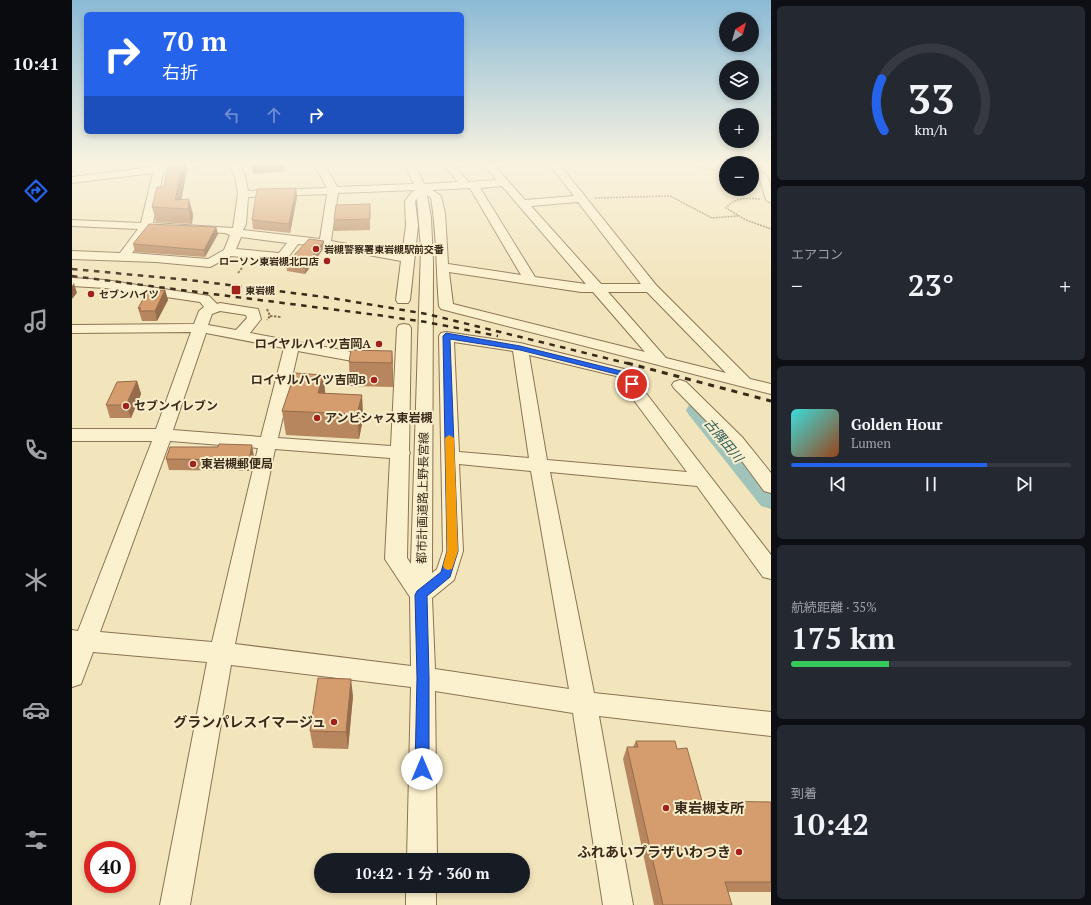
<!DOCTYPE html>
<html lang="ja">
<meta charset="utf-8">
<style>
:root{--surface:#171b24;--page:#242831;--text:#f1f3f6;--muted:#9ea1a6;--line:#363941;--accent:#2563eb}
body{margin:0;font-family:"PT Serif","Noto Sans JP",serif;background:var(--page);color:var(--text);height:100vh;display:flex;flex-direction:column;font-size:15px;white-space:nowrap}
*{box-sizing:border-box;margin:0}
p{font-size:13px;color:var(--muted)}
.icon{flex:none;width:22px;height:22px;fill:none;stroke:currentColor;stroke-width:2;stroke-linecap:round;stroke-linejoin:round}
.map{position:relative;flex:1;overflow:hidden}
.sheet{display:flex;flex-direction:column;gap:6px;padding:6px;background:#0d0f14;width:320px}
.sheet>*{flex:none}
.hud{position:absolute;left:12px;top:12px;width:380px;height:122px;border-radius:6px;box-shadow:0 2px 6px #0003;background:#2563eb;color:#fff;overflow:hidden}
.needle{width:26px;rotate:37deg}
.buttons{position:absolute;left:647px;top:12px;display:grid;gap:8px}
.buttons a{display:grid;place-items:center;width:40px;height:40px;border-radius:50%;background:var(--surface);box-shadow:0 2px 6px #0003;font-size:20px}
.speed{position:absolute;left:12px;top:841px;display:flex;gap:8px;font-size:20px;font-weight:700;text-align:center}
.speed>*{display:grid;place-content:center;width:52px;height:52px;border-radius:50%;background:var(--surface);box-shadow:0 2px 6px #0003;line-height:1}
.speed .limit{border:6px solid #d22;background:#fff;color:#111}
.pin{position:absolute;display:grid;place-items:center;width:34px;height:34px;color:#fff;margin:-17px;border:2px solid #fff;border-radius:50%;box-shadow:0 1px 4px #0007}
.me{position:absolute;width:44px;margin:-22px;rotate:0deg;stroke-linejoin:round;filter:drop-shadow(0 0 3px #0008)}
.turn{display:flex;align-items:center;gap:14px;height:84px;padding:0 12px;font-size:18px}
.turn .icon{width:52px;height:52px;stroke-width:2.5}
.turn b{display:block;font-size:28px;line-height:34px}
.lanes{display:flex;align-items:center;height:38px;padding:0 12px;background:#0003;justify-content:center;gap:20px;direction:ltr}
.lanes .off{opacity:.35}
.big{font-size:30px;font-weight:600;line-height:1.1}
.sheet .tile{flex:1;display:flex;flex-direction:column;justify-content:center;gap:6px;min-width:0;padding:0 14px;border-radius:6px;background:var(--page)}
.sheet .dial{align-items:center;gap:0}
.dial svg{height:104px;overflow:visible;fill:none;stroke:var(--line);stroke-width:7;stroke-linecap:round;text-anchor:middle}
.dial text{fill:var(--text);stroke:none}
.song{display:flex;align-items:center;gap:12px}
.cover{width:48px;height:48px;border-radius:6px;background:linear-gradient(135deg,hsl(180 70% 55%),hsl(20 70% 35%))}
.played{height:4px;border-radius:2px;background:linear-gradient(90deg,var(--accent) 70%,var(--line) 70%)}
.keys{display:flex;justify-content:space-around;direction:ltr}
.heat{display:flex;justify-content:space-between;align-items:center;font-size:22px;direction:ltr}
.charge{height:6px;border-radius:3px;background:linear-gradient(90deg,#34c759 35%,var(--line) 0)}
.trip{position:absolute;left:242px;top:853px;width:216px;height:40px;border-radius:20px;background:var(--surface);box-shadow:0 2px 6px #0003;font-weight:600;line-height:40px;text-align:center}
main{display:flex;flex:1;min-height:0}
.tabs{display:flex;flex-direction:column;width:72px;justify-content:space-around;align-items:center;background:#090b0e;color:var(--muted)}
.tabs .icon{width:28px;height:28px}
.tabs .active{color:var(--accent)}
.tabs b{font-size:18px;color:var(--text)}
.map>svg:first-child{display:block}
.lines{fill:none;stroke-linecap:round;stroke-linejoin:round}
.river{fill:#a0c3ba;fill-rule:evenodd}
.minor-casing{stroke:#8c7353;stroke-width:2}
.path-far1{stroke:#8c7353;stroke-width:1.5;stroke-dasharray:2 1;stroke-linecap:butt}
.path{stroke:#8c7353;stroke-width:2;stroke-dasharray:2.5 1.5;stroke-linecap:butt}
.minor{fill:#fcf1cf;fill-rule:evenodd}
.rail-far1{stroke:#392a1a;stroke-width:2.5;stroke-dasharray:5.5 5.5;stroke-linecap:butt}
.rail{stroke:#392a1a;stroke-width:3;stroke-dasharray:6 6;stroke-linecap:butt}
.wall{fill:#b7865e}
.shaded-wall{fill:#956d4c}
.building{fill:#d59c6d;stroke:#956d4c}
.route{fill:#2563eb;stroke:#184099}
.slow{fill:#f59e0b}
.poi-dot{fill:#a1211d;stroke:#f9eecc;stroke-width:1.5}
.labels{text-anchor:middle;stroke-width:4;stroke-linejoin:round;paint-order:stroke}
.far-poi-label{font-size:10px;font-weight:bold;fill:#392a1a;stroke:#f9eecc;text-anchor:start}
.poi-label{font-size:12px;font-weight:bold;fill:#392a1a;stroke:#f9eecc;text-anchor:start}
.street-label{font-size:12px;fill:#392a1a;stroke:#f9eecc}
.water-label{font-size:13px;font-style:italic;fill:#275a59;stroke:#f9eecc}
.near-poi-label{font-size:14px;font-weight:bold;fill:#392a1a;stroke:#f9eecc;text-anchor:end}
</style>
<main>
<nav class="tabs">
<b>10:41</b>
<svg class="icon active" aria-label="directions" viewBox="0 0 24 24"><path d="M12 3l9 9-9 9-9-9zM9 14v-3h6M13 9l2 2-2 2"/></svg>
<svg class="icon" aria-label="music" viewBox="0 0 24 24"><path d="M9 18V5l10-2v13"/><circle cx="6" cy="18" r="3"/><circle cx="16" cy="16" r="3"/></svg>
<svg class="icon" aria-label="phone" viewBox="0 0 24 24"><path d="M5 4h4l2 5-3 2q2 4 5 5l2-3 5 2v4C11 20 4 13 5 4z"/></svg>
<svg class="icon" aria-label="climate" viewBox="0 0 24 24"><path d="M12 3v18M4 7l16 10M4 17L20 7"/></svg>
<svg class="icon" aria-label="car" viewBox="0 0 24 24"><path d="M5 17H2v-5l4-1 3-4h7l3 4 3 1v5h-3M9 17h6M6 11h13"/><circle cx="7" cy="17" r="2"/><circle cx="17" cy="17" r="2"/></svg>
<svg class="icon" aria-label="filters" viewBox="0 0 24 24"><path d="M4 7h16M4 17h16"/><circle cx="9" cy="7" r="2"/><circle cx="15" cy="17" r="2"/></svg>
</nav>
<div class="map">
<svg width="699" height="905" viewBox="0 0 699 905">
<rect width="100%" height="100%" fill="#f2e4bb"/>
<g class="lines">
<path class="river" d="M626,403L635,405L699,480V509L689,506L617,415L614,410L617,405Z"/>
<defs>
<g id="minor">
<path d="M78,164H88L90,166L106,164H133L128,167L91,172L81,223L161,228L166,194L163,176L157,164H167L173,176L176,191L255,188L242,164H252L265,187L342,184L332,164H342L352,184L386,182L371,164H381L396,182L425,180L411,164H421L453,200L502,196L477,164H487L584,285L678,379L699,384V394L369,309L367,306C364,270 365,233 359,198L355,195L359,218L361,263L360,573L365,569L371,551L367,336L369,333L374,332L448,343L556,370L699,555V579L691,577L625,486L478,472L522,693L699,712V736L527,716L561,905H531L501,713L363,691L365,860H335L339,687L159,665L118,905H88L135,662L21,652L9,684L0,687V630L6,631L80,441H0V429H84L119,332L0,333V325L122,324L127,311L132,307L128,302L33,288L0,286V278L33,280L137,296L145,304L148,303L186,309L189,319L178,333L307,357L310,360L307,363L302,365L226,351L206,438L319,446L325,328L327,325L332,324L337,325L339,328L337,451L338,453L337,455L335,558L339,564L349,249L345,199L343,201L346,226L338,300L336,303H326L324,300L329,261L253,247L226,244L214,260L210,261L159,256L138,267L84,262L0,259V251L48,253L66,229L0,226V220L69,223L81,173L0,183V177L80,167ZM430,186L514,284L463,277L408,188ZM398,188L449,275L376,264L373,213L369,196L360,190ZM344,190L340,192L333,201L334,226L330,254L259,241L266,193ZM255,194L248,239L171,230L174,224L176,197ZM506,202L569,284H529L459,206ZM78,230L153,233L158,235L152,250L136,259L60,253ZM169,237L215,243L207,253L164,249ZM377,272L509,292H521L573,352L381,304ZM536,292H575L654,373L594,358ZM148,311L174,315L175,318L164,330L136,325L140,314ZM134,333L212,348L189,437L101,430ZM382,342L441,351L457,458L387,452ZM457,355L544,376L615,472L475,460ZM98,441L186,448L140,642L28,632ZM203,449L318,458L313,559L338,597L339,666L163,644ZM387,464L459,471L497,689L363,669L360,598L382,580L391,551Z"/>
<path d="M625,164H654V170L630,167Z"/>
<path d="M680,167C699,173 699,183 699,203L694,200L687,176L680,173Z"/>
<path d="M608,380L614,382L670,437L699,473V493L692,491L658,445L602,388L600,385L602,382Z"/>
<rect x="334" y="886" width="30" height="19"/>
</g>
</defs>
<use href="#minor" class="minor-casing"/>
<g class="path-far1">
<path d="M523,198L598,196L640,218L666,216"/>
<path d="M688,199C675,198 663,197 654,208L674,220L699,229"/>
</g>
<g class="path">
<path d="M166,273L173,264"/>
<path d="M195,309L198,316L195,320"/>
<path d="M198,316L209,317"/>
</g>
<use href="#minor" class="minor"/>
<g class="rail-far1">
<path d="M0,269L117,280L253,297L355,314L558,364"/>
<path d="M0,276L305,315L354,322L426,336"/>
</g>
<path class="rail" d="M555,363L699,401"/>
</g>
<g class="wall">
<path d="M179,164H212L213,171L181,174Z"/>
<path d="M115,170L109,200L121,214L120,224L84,222L80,207L92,187Z"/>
<path d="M224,188L225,197L218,233L181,229L180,220Z"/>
<path d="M298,204V230L262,231V220Z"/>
<path d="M144,227L146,234L133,257L63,252L61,244Z"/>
<path d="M252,241V248L233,274L215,271L214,264Z"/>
<path d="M93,290L96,300L85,321H70L66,308Z"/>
<path d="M320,351L321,374V387L278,386L277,362Z"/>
<path d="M251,375L253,393L290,395L291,419L287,439L214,435L210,411Z"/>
<path d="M65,381L69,394L59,418H38L34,405Z"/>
<path d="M182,457L179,471L97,470L94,459Z"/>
<path d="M281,696L276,749L241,748L238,731Z"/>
<path d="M564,741L605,749L630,801L699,802V892H656L660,905H582L551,759L555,747H561Z"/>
</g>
<g class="shaded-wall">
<path d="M110,164H113L115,170L108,208L103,200Z"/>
<path d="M180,164H212L213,171L181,174Z"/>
<path d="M224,188L225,197L218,233L217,224Z"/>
<path d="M117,199L121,214L120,224L116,209Z"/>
<path d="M144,227L146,234L133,257L132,250Z"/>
<path d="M252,241V248L233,274V266Z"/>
<path d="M2,283L5,293L0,299V286Z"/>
<path d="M93,290L96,300L85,321L83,311Z"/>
<path d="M320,351L321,374V387L320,363Z"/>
<path d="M251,375L254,399L246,393Z"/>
<path d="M65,381L69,394L59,418L54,405Z"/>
<path d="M290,395L291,419L287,439L285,414Z"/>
<path d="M180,445L182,457L179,471L177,460Z"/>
<path d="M279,679L281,696L276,749L274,732Z"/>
</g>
<g class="building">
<path d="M96,164H110L103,200L117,199L116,209L80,207L85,187H92Z"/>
<path d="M224,188L217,224L180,220L185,189Z"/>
<path d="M298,204V219L262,220L264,205Z"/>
<path d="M77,224L144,227L132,250L61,244Z"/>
<path d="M237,239L252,241L233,266L214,264Z"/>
<path d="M93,290L83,311H67L69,308H66L76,291Z"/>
<path d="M279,350L320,351V363L277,362Z"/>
<path d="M223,373L251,375L246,393L290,395L285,414L210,411Z"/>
<path d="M65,381L54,405H34L45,382Z"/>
<path d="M147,444L180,445L177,460L94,459L98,447H146Z"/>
<path d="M246,678L279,679L274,732L238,731Z"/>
<path d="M564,741H603L605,749L615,748L630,801L699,802V882H653L660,905H591L555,747H566Z"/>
</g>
<linearGradient id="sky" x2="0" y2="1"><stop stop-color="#8bbad6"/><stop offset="0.56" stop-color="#f9f3e0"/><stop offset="1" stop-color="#f9f3e0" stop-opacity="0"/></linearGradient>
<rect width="699" height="291" fill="url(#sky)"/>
<path class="route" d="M374,333L448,346L553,372L564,384L560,387L557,386L548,375L448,350L378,339L386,551L378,577L355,596L357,678V769L355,774L350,776L345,774L343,769L345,678L343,595L345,591L369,572L375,551L371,336Z"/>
<path class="slow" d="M377,435L382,438L386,551L380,569L376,570L373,569L371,566L375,551L373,438Z"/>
<g class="poi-dot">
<circle cx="244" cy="249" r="4"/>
<circle cx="255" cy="261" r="4"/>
<rect x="159" y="285" width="10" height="10" rx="2"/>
<circle cx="19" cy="294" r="4"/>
<circle cx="307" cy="344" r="4"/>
<circle cx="302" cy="380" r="4"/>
<circle cx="54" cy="406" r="4"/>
<circle cx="245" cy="418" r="4"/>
<circle cx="121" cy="464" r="4"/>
<circle cx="262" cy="722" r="4"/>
<circle cx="594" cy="808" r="4"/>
<circle cx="667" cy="852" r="4"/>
</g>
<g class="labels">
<g class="far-poi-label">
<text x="252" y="253">岩槻警察署東岩槻駅前交番</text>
<text x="247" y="265" text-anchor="end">ローソン東岩槻北口店</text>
<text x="173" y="294">東岩槻</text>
<text x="27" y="298">セブンハイツ</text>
</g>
<g class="poi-label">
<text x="299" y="348" text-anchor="end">ロイヤルハイツ吉岡A</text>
<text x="294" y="384" text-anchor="end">ロイヤルハイツ吉岡B</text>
<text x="62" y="410">セブンイレブン</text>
<text x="253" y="422">アンビシャス東岩槻</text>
<text x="129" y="468">東岩槻郵便局</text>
</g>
<g class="street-label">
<text transform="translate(351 498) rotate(-89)" y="4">都市計画道路上野長宮線</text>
</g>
<g class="water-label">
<text transform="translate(652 440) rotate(50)" y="5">古隅田川</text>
</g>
<g class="near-poi-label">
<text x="254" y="727">グランパレスイマージュ</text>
<text x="602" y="813" text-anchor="start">東岩槻支所</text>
<text x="659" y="857">ふれあいプラザいわつき</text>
</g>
</g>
</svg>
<div class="buttons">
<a><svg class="needle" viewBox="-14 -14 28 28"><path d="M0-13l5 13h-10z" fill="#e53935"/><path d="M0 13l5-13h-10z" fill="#9ea1a6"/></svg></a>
<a><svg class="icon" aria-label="layers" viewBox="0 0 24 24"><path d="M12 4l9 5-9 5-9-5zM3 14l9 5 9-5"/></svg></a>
<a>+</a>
<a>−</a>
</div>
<div class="speed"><div class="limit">40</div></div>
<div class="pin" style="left:560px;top:384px;background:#d93025"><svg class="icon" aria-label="arrive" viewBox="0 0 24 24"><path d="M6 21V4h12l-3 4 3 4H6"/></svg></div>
<svg class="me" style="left:350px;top:769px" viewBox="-20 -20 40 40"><circle r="19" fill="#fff"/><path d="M0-13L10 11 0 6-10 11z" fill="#2563eb"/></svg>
<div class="trip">10:42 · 1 分 · 360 m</div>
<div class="hud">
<div class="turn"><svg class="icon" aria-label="right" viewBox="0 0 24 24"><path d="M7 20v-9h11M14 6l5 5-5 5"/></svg><div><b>70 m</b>右折</div></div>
<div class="lanes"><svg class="icon off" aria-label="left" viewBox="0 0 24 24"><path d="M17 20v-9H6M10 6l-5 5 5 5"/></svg><svg class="icon off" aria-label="ahead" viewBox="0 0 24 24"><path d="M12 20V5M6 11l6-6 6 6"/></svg><svg class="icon" aria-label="right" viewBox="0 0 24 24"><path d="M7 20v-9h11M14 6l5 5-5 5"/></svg></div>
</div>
</div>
<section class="sheet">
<div class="tile dial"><svg viewBox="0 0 100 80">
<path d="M14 69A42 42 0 1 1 86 69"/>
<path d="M14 69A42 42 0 0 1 12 29" stroke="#2563eb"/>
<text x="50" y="56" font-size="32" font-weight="700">33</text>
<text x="50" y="72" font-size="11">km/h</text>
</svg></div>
<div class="tile"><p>エアコン</p>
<div class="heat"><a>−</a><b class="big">23°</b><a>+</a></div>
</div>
<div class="tile">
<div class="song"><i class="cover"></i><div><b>Golden Hour</b><p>Lumen</p></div></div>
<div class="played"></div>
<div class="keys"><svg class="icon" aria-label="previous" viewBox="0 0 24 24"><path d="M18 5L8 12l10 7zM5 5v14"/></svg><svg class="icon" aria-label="pause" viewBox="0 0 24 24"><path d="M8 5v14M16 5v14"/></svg><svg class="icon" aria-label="next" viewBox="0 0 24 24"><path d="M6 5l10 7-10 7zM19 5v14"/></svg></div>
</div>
<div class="tile"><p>航続距離 · 35%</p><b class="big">175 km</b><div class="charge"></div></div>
<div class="tile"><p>到着</p><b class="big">10:42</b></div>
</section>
</main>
